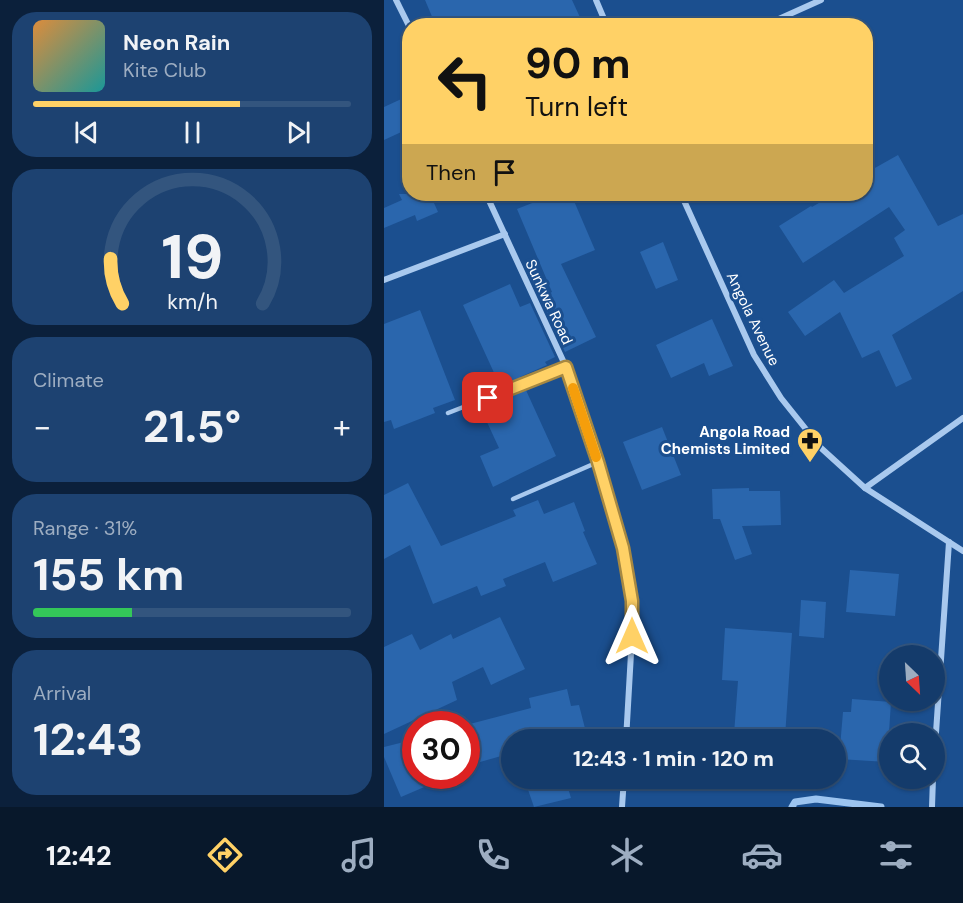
<!DOCTYPE html>
<meta charset="utf-8">
<style>
:root{--surface:#143b6b;--page:#1d4271;--text:#f1f3f6;--muted:#9dadc1;--line:#33557e;--accent:#ffd166}
body{margin:0;font-family:"DM Sans",sans-serif;background:var(--page);color:var(--text);height:100vh;display:flex;flex-direction:column;font-size:22px;white-space:nowrap}
*{box-sizing:border-box;margin:0}
p{font-size:20px;color:var(--muted)}
.icon{flex:none;width:33px;height:33px;fill:none;stroke:currentColor;stroke-width:2;stroke-linecap:round;stroke-linejoin:round}
.map{position:relative;flex:1;overflow:hidden}
.panel{display:flex;flex-direction:column;gap:12px;padding:12px;background:#0b203b;width:384px}
.panel>*{flex:none}
.hud{position:absolute;left:18px;top:18px;width:471px;height:183px;border-radius:24px;box-shadow:0 2px 4px #0004,0 0 0 2px var(--line);background:#ffd166;color:#111;overflow:hidden}
.needle{width:39px;rotate:155deg}
.controls{position:absolute;left:495px;top:645px;display:grid;gap:12px}
.controls a{display:grid;place-items:center;width:66px;height:66px;border-radius:50%;background:var(--surface);box-shadow:0 2px 4px #0004,0 0 0 2px var(--line);font-size:30px}
.speed{position:absolute;left:18px;top:711px;display:flex;gap:12px;font-size:30px;font-weight:700;text-align:center}
.speed>*{display:grid;place-content:center;width:78px;height:78px;border-radius:50%;background:var(--surface);box-shadow:0 2px 4px #0004,0 0 0 2px var(--line);line-height:1}
.speed .limit{border:9px solid #d22;background:#fff;color:#111}
.pin{position:absolute;display:grid;place-items:center;width:51px;height:51px;color:#fff;margin:-26px;border-radius:12px;box-shadow:0 3px 9px #0006}
.me{position:absolute;width:66px;margin:-33px;rotate:0deg;stroke-linejoin:round;filter:drop-shadow(0 0 4px #0008)}
.turn{display:flex;align-items:center;gap:21px;height:126px;padding:0 24px;font-size:27px}
.turn .icon{width:78px;height:78px;stroke-width:2.5}
.turn b{display:block;font-size:42px;line-height:51px}
.then{display:flex;align-items:center;height:57px;padding:0 24px;background:#0003;gap:12px;font-size:22px}
.big{font-size:45px;font-weight:700;line-height:1.1}
.panel .tile{flex:1;display:flex;flex-direction:column;justify-content:center;gap:9px;min-width:0;padding:0 21px;border-radius:24px;background:var(--page)}
.panel .dial{align-items:center;gap:0}
.dial svg{height:156px;overflow:visible;fill:none;stroke:var(--line);stroke-width:7;stroke-linecap:round;text-anchor:middle}
.dial text{fill:var(--text);stroke:none}
.song{display:flex;align-items:center;gap:18px}
.cover{width:72px;height:72px;border-radius:9px;background:linear-gradient(135deg,hsl(30 70% 55%),hsl(180 70% 35%))}
.played{height:6px;border-radius:3px;background:linear-gradient(90deg,var(--accent) 65%,var(--line) 65%)}
.keys{display:flex;justify-content:space-around;direction:ltr}
.heat{display:flex;justify-content:space-between;align-items:center;font-size:33px;direction:ltr}
.charge{height:9px;border-radius:4px;background:linear-gradient(90deg,#34c759 31%,var(--line) 0)}
.trip{position:absolute;left:117px;top:729px;width:345px;height:60px;border-radius:30px;background:var(--surface);box-shadow:0 2px 4px #0004,0 0 0 2px var(--line);font-weight:700;line-height:60px;text-align:center}
.dock{display:flex;height:96px;justify-content:space-around;align-items:center;background:#08182b;color:var(--muted)}
.dock .icon{width:42px;height:42px}
.dock .active{color:var(--accent)}
.dock b{font-size:27px;color:var(--text)}
main{display:flex;flex:1;min-height:0}
.map>svg:first-child{display:block}
.lines{fill:none;stroke-linecap:round;stroke-linejoin:round}
.stream{stroke:#9cc4f0;stroke-width:7}
.building{fill:#2a66ad}
.lane{stroke:#a9c9ee;stroke-width:4.5}
.street{stroke:#a9c9ee;stroke-width:6}
.route-casing{stroke:#a68842;stroke-width:15}
.route{stroke:#ffd166;stroke-width:10}
.slow{stroke:#f59e0b;stroke-width:10}
.labels{text-anchor:middle;stroke-width:6;stroke-linejoin:round;paint-order:stroke}
.street-label{font-size:15px;fill:#fff;stroke:#1b4f8f}
.poi-label{font-size:15px;font-weight:bold;fill:#fff;stroke:#1b4f8f;text-anchor:end}
</style>
<main>
<section class="panel">
<div class="tile">
<div class="song"><i class="cover"></i><div><b>Neon Rain</b><p>Kite Club</p></div></div>
<div class="played"></div>
<div class="keys"><svg class="icon" aria-label="previous" viewBox="0 0 24 24"><path d="M18 5L8 12l10 7zM5 5v14"/></svg><svg class="icon" aria-label="pause" viewBox="0 0 24 24"><path d="M8 5v14M16 5v14"/></svg><svg class="icon" aria-label="next" viewBox="0 0 24 24"><path d="M6 5l10 7-10 7zM19 5v14"/></svg></div>
</div>
<div class="tile dial"><svg viewBox="0 0 100 80">
<path d="M14 69A42 42 0 1 1 86 69"/>
<path d="M14 69A42 42 0 0 1 8 46" stroke="#ffd166"/>
<text x="50" y="56" font-size="32" font-weight="700">19</text>
<text x="50" y="72" font-size="11">km/h</text>
</svg></div>
<div class="tile"><p>Climate</p>
<div class="heat"><a>−</a><b class="big">21.5°</b><a>+</a></div>
</div>
<div class="tile"><p>Range · 31%</p><b class="big">155 km</b><div class="charge"></div></div>
<div class="tile"><p>Arrival</p><b class="big">12:43</b></div>
</section>
<div class="map">
<svg width="579" height="807" viewBox="0 0 579 807">
<rect width="100%" height="100%" fill="#1b4f8f"/>
<g class="lines">
<path class="stream" d="M408,807L411,802L432,799L497,807"/>
</g>
<g class="building">
<path d="M41,0H188L200,26H52Z"/>
<path d="M26,95V128L0,140V107Z"/>
<path d="M514,155L554,226L579,214V291L508,335L528,379L512,387L495,350L478,358L456,312L421,336L404,312L450,280L460,293L520,256L510,238L521,230L505,207L419,263L395,226L427,206L428,207L450,194H482V173Z"/>
<path d="M15,194H46L54,212L33,221L31,215L0,228V208L18,200Z"/>
<path d="M171,194H187L211,250L177,264L212,337L181,352L156,298L168,292L133,209Z"/>
<path d="M279,242L294,280L272,289L256,252Z"/>
<path d="M126,284L136,307L146,303L171,357L161,362L163,365L136,377L137,380L117,388L79,305Z"/>
<path d="M36,310L71,400L49,408L51,413L10,429L7,420L0,422V324Z"/>
<path d="M328,319L349,366L325,376L320,363L287,378L272,345Z"/>
<path d="M141,388L172,456L109,487L96,456L115,448L96,407Z"/>
<path d="M278,427L297,475L258,490L239,442Z"/>
<path d="M24,483L57,546L132,516L129,510L154,500L160,514L190,502L201,531L199,532L213,564L169,582L161,562L119,579L122,586L97,596L93,586L49,604L26,545L0,559V495Z"/>
<path d="M365,488V491H396L397,525L358,526L368,554L351,560L336,519H329L328,489Z"/>
<path d="M466,570L515,574L511,616L462,612Z"/>
<path d="M417,600L442,602L440,638L415,636Z"/>
<path d="M116,617L141,669L107,685L99,667L68,682L73,700L0,734V647L28,634L36,650L67,634L69,639Z"/>
<path d="M341,628L408,633L401,737L350,734L354,681L338,680Z"/>
<path d="M183,689L187,706L195,705L204,740H128V753L82,766V725L147,708L145,698Z"/>
<path d="M468,699L507,702L503,762L455,759L459,712H467Z"/>
<path d="M32,739V776H66L17,797L0,757V747Z"/>
<path d="M140,778H181L187,798L150,807Z"/>
</g>
<g class="lines">
<g class="lane">
<path d="M64,413L182,367"/>
<path d="M129,499L214,462"/>
</g>
<g class="street">
<path d="M12,0L26,28"/>
<path d="M212,0L223,26"/>
<path d="M379,26L437,0"/>
<path d="M102,194L182,367L214,462L239,548L248,601V636L242,740"/>
<path d="M297,194L370,355L397,398L437,448L481,488L579,551"/>
<path d="M0,280L121,234"/>
<path d="M481,488L579,418"/>
<path d="M550,762L565,542"/>
<path d="M238,807L240,778"/>
<path d="M548,807L549,778"/>
</g>
</g>
<g class="lines">
<defs>
<path id="route" d="M104,398L182,367L214,462L239,548L248,601V636"/>
</defs>
<use href="#route" class="route-casing"/>
<use href="#route" class="route"/>
<path class="slow" d="M189,388L212,457"/>
</g>
<defs>
<symbol id="pharmacy-pin" viewBox="-11 -11 22 30"><path d="M0 17L-7.5 6A9.5 9.5 0 1 1 7.5 6Z" fill="#ffd166" stroke="#1b4f8f"/><path d="M-2-6h4v4h4v4h-4v4h-4v-4h-4v-4h4Z" fill="#111"/></symbol>
</defs>
<g fill-rule="evenodd">
<use href="#pharmacy-pin" x="411" y="426" width="30" height="40"/>
</g>
<g class="labels">
<g class="street-label">
<text transform="translate(165 302) rotate(65)" y="5">Sunkwa Road</text>
<text transform="translate(369 319) rotate(64)" y="5">Angola Avenue</text>
</g>
<g class="poi-label">
<text x="406" y="437">Angola Road<tspan x="406" dy="17">Chemists Limited</tspan></text>
</g>
</g>
</svg>
<div class="controls">
<a><svg class="needle" viewBox="-14 -14 28 28"><path d="M0-13l5 13h-10z" fill="#e53935"/><path d="M0 13l5-13h-10z" fill="#9dadc1"/></svg></a>
<a><svg class="icon" aria-label="search" viewBox="0 0 24 24"><circle cx="10" cy="10" r="6"/><path d="M15 15l6 6"/></svg></a>
</div>
<div class="speed"><div class="limit">30</div></div>
<div class="pin" style="left:104px;top:398px;background:#d93025"><svg class="icon" aria-label="arrive" viewBox="0 0 24 24"><path d="M6 21V4h12l-3 4 3 4H6"/></svg></div>
<svg class="me" style="left:248px;top:636px" viewBox="-20 -20 40 40"><path d="M0-17L14 15 0 8-14 15z" fill="#ffd166" stroke="#fff" stroke-width="4"/></svg>
<div class="trip">12:43 · 1 min · 120 m</div>
<div class="hud">
<div class="turn"><svg class="icon" aria-label="left" viewBox="0 0 24 24"><path d="M17 20v-9H6M10 6l-5 5 5 5"/></svg><div><b>90 m</b>Turn left</div></div>
<div class="then">Then<svg class="icon" aria-label="arrive" viewBox="0 0 24 24"><path d="M6 21V4h12l-3 4 3 4H6"/></svg></div>
</div>
</div>
</main>
<nav class="dock">
<b>12:42</b>
<svg class="icon active" aria-label="directions" viewBox="0 0 24 24"><path d="M12 3l9 9-9 9-9-9zM9 14v-3h6M13 9l2 2-2 2"/></svg>
<svg class="icon" aria-label="music" viewBox="0 0 24 24"><path d="M9 18V5l10-2v13"/><circle cx="6" cy="18" r="3"/><circle cx="16" cy="16" r="3"/></svg>
<svg class="icon" aria-label="phone" viewBox="0 0 24 24"><path d="M5 4h4l2 5-3 2q2 4 5 5l2-3 5 2v4C11 20 4 13 5 4z"/></svg>
<svg class="icon" aria-label="climate" viewBox="0 0 24 24"><path d="M12 3v18M4 7l16 10M4 17L20 7"/></svg>
<svg class="icon" aria-label="car" viewBox="0 0 24 24"><path d="M5 17H2v-5l4-1 3-4h7l3 4 3 1v5h-3M9 17h6M6 11h13"/><circle cx="7" cy="17" r="2"/><circle cx="17" cy="17" r="2"/></svg>
<svg class="icon" aria-label="filters" viewBox="0 0 24 24"><path d="M4 7h16M4 17h16"/><circle cx="9" cy="7" r="2"/><circle cx="15" cy="17" r="2"/></svg>
</nav>
